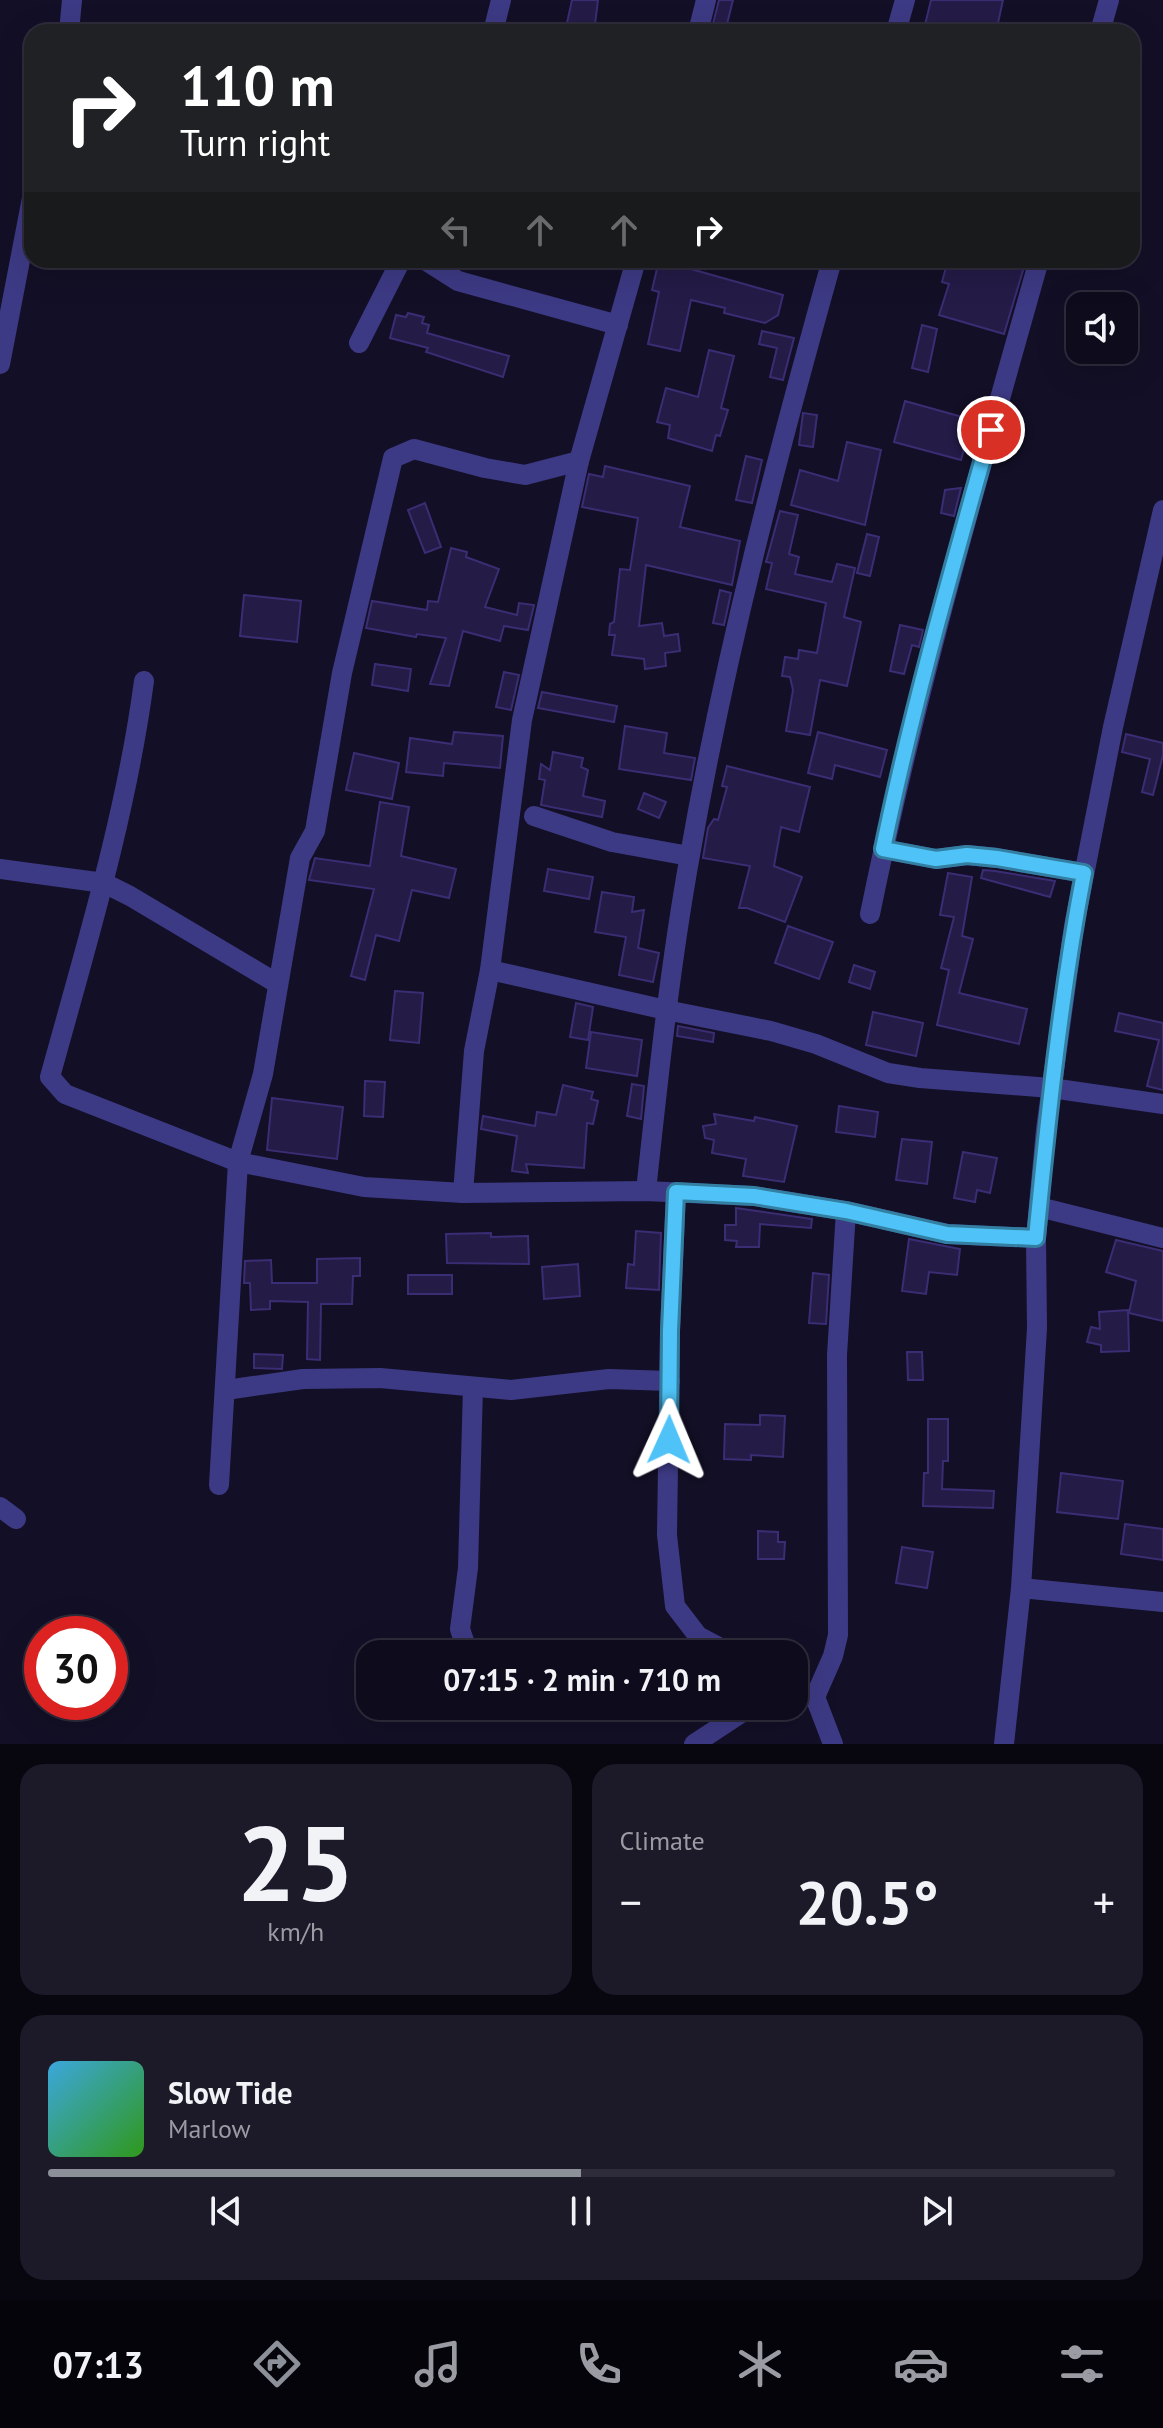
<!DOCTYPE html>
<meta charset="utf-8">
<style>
:root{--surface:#0e0b1c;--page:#1c1929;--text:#f1f3f6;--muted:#9b9ba3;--line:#2e2b3b;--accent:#8c9099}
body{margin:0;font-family:"PT Sans",sans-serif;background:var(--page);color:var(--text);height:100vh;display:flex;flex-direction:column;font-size:30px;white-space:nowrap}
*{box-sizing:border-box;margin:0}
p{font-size:26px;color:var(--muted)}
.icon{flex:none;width:44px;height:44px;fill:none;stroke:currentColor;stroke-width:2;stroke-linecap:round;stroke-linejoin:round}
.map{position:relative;height:1744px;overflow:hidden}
.panel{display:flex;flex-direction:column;gap:20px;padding:20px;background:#08060f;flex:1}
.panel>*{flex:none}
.hud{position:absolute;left:24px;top:24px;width:1116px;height:244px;border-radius:24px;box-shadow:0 8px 32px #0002,0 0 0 2px var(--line);background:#202124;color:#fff;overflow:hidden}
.controls{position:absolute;left:1066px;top:292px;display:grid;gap:16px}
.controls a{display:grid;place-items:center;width:72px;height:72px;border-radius:16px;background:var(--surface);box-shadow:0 8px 32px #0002,0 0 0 2px var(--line);font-size:40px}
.speed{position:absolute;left:24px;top:1616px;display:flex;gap:16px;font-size:40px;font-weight:700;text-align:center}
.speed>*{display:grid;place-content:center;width:104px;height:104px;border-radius:50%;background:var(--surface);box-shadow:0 8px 32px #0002,0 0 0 2px var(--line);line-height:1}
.speed .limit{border:12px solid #d22;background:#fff;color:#111}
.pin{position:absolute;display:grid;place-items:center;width:68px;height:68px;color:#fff;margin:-34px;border:4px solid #fff;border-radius:50%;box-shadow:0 2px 8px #0007}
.me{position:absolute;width:88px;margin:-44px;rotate:1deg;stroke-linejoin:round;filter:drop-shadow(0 0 6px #0008)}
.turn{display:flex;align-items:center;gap:28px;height:168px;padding:0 24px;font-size:36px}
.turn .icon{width:104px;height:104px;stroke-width:2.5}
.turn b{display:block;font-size:56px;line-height:68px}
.lanes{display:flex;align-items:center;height:76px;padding:0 24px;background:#0003;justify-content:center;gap:40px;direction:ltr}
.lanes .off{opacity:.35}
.big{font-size:60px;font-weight:600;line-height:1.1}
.panel .widget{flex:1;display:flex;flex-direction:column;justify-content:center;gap:12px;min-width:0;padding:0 28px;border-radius:24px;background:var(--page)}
.panel .dial{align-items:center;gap:0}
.dial b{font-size:104px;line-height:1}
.song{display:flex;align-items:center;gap:24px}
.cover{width:96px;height:96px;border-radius:12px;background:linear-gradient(135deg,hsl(200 70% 55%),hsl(110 70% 35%))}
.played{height:8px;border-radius:4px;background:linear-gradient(90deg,var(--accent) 50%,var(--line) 50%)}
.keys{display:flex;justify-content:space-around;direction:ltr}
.heat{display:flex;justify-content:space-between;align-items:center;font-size:44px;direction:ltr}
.panel .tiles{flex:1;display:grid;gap:20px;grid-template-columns:1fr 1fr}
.widget:last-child{grid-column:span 2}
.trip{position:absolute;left:356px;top:1640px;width:452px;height:80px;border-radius:24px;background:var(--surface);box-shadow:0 8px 32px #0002,0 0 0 2px var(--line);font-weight:600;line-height:80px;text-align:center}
.tab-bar{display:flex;height:128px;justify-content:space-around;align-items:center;background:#06040b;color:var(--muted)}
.tab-bar .icon{width:56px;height:56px}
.tab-bar .current{color:var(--accent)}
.tab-bar b{font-size:36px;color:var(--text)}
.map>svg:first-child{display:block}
.building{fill:#241b47;stroke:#3b2d73;stroke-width:2}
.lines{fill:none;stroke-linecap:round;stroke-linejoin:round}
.minor{stroke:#3d3a85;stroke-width:20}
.route-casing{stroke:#337fa1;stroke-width:20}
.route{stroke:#4fc3f7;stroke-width:14}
</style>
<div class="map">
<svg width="1163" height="1744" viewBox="0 0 1163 1744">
<rect width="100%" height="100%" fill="#130f26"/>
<g class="building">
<path d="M572,0H598L594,32H565Z"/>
<path d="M719,0H733L725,32H711Z"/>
<path d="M931,0H1003L996,32H953L925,25Z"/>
<path d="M659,260L783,295L778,315L765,323L724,313L725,308L691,300L680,351L648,344L659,292L652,290Z"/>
<path d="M948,260H999L1024,267L1004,334L939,315L949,284L942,282Z"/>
<path d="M408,313L424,317L422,323L429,325L427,333L509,356L503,377L426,352L428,348L390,338L396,315L406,317Z"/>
<path d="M922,325L937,329L928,372L912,368Z"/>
<path d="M762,331L794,338L783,380L770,377L777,348L759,344Z"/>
<path d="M709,350L734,356L721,408L728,410L720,436L716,435L712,451L668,438L670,425L657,422L666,388L698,397Z"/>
<path d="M905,401L966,418L962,434H974L970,448L965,446L961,460L894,442Z"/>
<path d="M803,413L817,415L813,447L799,445Z"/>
<path d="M847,442L881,450L865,525L791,505L800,470L838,481Z"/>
<path d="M746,456L762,460L752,503L736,500Z"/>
<path d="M605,466L690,486L680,527L740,541L732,585L646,565L639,626L662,623L664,636L678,634L680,651L665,653L666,666L645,669L644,659L612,655L615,635H609L610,624L614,622L620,569L630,570L638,518L582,507L589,474L603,477Z"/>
<path d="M961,488L954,516L941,513L945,490Z"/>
<path d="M425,503L441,547L425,553L408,510Z"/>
<path d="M780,511L798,515L789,554L799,557L795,574L832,582L837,564L855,568L844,617L861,622L847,686L820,680L810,735L786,731L793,690L790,677L782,676L785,657L798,659L799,650L817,653L826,603L766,589L772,563L766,562Z"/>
<path d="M867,534L879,537L870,576L857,573Z"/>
<path d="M451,548L467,552L466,557L499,569L485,607L517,615L519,603L534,605L528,630L504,626L500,641L463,631L449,686L430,684L446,638L417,634L416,637L366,628L372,601L427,610L428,601L438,602Z"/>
<path d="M720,590L731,593L724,625L713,623Z"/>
<path d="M244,595L301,601L297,642L240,636Z"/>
<path d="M900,625L923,630L919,647L912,645L904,674L890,671Z"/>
<path d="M375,664L411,669L408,691L372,685Z"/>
<path d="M504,672L519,675L511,710L496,707Z"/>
<path d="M542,692L617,706L614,722L538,708Z"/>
<path d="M625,726L667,733L664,753L695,758L691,780L619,769Z"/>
<path d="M454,732L503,736L500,768L444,763L443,776L406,772L410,738L452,744Z"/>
<path d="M818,732L887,750L880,777L835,765L832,779L808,773Z"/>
<path d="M1126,734L1163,743V755L1153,795L1142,792L1150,759L1122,752Z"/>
<path d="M553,752L583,758L581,767L588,770L583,796L605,801L602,817L541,805L545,780L539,779L541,764L550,770Z"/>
<path d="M354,753L399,763L392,799L346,790Z"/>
<path d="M727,766L810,787L799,832L781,827L774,866L802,877L785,922L747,908H739L750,866L703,858L708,828L714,819L718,820L727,787L722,786Z"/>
<path d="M644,793L666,802L659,818L638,809Z"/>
<path d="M380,802L409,807L401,856L456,869L449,898L412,890L399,941L376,935L365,980L351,976L374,889L309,880L315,858L370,866Z"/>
<path d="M548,869L593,877L589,899L544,891Z"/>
<path d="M983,870L995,871L1055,881L1050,897L981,878Z"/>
<path d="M948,873L972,877L962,936L973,939L959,993L1027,1009L1019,1044L937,1025L949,970L941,968L954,917L940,915Z"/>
<path d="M602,892L634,897L632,912L644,910L638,948L659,953L653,982L619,975L626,937L595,932Z"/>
<path d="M788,926L833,942L819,979L775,963Z"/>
<path d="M854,965L875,972L870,989L849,982Z"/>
<path d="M395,991L423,993L419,1043L390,1040Z"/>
<path d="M576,1003L593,1007L588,1040L570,1037Z"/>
<path d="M873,1012L923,1023L916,1056L866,1045Z"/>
<path d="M1119,1013L1163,1023V1090L1147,1086L1159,1040L1115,1031Z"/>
<path d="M678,1026L714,1033L713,1042L677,1036Z"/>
<path d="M591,1032L642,1040L637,1076L586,1068Z"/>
<path d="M365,1081L385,1082L383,1117L364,1116Z"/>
<path d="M632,1084L644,1086L641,1119L627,1116Z"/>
<path d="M563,1085L593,1092L591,1099L598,1101L593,1124L587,1123L584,1168L526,1164L528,1173L512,1171L517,1136L481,1129L483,1116L535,1126L537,1112L556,1115Z"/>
<path d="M272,1098L343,1107L337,1159L267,1150Z"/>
<path d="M839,1106L878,1112L875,1137L836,1132Z"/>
<path d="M714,1114L754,1121L755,1117L797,1126L784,1182L743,1176L746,1159L712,1153L714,1140L705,1138L703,1126L716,1124Z"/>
<path d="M902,1139L932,1142L927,1184L896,1180Z"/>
<path d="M963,1152L997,1158L990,1193L977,1190L975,1202L954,1198Z"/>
<path d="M736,1208L812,1219L811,1228L760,1224L759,1247H736L737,1241L725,1240V1225H736Z"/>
<path d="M636,1231L661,1233L659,1290L626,1288L628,1264L634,1265Z"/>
<path d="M491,1233V1237L528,1236L529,1264L447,1263L446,1234Z"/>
<path d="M909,1239L960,1249L957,1275L929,1272L926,1294L902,1291Z"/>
<path d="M1116,1240L1163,1251V1321L1129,1313L1136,1281L1106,1272Z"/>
<path d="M360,1258V1276H353L352,1304H321L320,1360L307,1359L308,1302L270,1301V1309L251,1310L250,1283H244L245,1261L271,1260L272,1283H317V1259Z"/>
<path d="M578,1264L580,1296L544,1299L542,1267Z"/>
<path d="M813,1273L829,1275L826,1324L809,1323Z"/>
<rect x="408" y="1275" width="44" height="19"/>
<path d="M1128,1310L1129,1351L1101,1352V1345L1087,1342L1091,1327L1100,1329L1099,1312Z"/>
<path d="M907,1352H922L923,1380H908Z"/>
<path d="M254,1354L283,1355L282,1369L254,1368Z"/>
<path d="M760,1415L785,1416L783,1457L751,1455V1460L724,1459L725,1424L760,1425Z"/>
<path d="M928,1419H948V1461H943L942,1489L994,1491L993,1508L923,1506L924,1473H928Z"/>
<path d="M1061,1473L1123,1481L1118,1519L1057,1512Z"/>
<path d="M1125,1524L1163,1529V1560L1121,1554Z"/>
<path d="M758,1531L778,1532V1542H785L784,1559H758Z"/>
<path d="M902,1547L933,1552L927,1588L896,1583Z"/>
</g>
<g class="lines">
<g class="minor">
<path d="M69,32L72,0"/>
<path d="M493,32L501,0"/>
<path d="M698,32L706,0"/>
<path d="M896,32L905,0"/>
<path d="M1100,32L1109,0"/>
<path d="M425,260L458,281L618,325"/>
<path d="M359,343L401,260"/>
<path d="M0,364L32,198"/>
<path d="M144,681C126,816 86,946 50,1077L65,1094L238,1162L364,1187L463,1193L646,1191L754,1196L846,1211L947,1234L1036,1238"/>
<path d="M534,816L612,842L689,856"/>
<path d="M883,849L936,859L967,855L997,858L1084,873"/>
<path d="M0,869L104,883L130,896L278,984"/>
<path d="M870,914C915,693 978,477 1039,260"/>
<path d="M490,970L666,1010L771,1031L816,1044L888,1073L920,1078L1051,1088L1163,1104"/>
<path d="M646,1191C658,1079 670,966 690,855C725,655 777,456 832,260"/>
<path d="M676,1192L670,1331L667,1535L675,1606L698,1636L732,1654"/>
<path d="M463,1193L474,1051L490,970L522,720L579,461L636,260"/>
<path d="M1039,1207L1163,1238"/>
<path d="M473,1387L468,1568L460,1629L465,1644L475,1653L515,1654"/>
<path d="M226,1390L303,1379L380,1378L511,1390L609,1379L670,1381"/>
<path d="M219,1485L238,1162L263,1074L300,858L315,831L342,673L393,458L414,449L485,468L525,475L579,461"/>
<path d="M0,1507L16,1519"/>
<path d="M1021,1588L1163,1602"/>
<path d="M794,1686L815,1697L833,1744"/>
<path d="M815,1697L833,1656L838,1635L837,1355L846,1211"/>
<path d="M694,1744L752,1706"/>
<path d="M1004,1744L1021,1588L1037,1328L1036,1238L1046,1129L1074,926L1113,727L1163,510"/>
</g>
</g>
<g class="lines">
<defs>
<path id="route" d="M669,1440L670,1331L676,1192L754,1196L846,1211L947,1234L1036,1238C1048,1116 1061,993 1084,873L997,858L967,855L936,859L883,849C912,708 952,569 991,430"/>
</defs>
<use href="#route" class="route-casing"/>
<use href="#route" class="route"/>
</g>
</svg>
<div class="controls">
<a><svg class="icon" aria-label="sound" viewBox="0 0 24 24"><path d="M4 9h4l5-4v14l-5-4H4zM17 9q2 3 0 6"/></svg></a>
</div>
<div class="speed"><div class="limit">30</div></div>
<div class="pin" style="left:991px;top:430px;background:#d93025"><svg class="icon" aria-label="arrive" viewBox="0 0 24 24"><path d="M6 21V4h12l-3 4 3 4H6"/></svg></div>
<svg class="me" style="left:669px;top:1440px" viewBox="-20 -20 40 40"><path d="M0-17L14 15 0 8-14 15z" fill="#4fc3f7" stroke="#fff" stroke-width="4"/></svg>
<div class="trip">07:15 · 2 min · 710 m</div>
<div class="hud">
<div class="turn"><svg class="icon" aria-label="right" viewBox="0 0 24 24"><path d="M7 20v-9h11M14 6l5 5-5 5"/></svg><div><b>110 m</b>Turn right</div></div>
<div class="lanes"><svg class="icon off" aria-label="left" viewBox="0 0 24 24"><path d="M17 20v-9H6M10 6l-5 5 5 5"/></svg><svg class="icon off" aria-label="ahead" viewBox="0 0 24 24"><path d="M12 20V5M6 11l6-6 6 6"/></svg><svg class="icon off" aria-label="ahead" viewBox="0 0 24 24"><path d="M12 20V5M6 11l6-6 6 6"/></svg><svg class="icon" aria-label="right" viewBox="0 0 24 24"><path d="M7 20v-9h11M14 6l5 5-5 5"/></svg></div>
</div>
</div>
<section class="panel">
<div class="tiles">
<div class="widget dial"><b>25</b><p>km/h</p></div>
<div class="widget"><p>Climate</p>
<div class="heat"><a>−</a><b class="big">20.5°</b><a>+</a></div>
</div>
<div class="widget">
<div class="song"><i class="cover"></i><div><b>Slow Tide</b><p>Marlow</p></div></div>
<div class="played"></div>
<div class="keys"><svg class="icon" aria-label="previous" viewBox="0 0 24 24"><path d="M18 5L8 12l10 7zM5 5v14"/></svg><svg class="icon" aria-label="pause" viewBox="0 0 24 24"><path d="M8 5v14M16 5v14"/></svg><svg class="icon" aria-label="next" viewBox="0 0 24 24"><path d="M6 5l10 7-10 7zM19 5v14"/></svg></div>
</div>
</div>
</section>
<nav class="tab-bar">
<b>07:13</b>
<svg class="icon current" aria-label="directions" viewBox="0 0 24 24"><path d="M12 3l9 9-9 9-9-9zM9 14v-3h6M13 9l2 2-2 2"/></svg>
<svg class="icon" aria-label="music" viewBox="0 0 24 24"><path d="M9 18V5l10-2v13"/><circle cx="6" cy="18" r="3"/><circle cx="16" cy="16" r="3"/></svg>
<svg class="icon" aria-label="phone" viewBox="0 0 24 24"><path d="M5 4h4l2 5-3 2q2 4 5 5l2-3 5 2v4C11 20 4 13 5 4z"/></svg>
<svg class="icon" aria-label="climate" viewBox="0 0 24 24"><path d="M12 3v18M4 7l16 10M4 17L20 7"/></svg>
<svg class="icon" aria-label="car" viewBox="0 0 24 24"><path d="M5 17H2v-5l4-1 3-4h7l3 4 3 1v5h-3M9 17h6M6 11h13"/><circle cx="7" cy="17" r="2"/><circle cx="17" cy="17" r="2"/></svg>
<svg class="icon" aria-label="filters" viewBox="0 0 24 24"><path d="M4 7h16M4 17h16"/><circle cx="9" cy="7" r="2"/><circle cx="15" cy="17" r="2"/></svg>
</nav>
